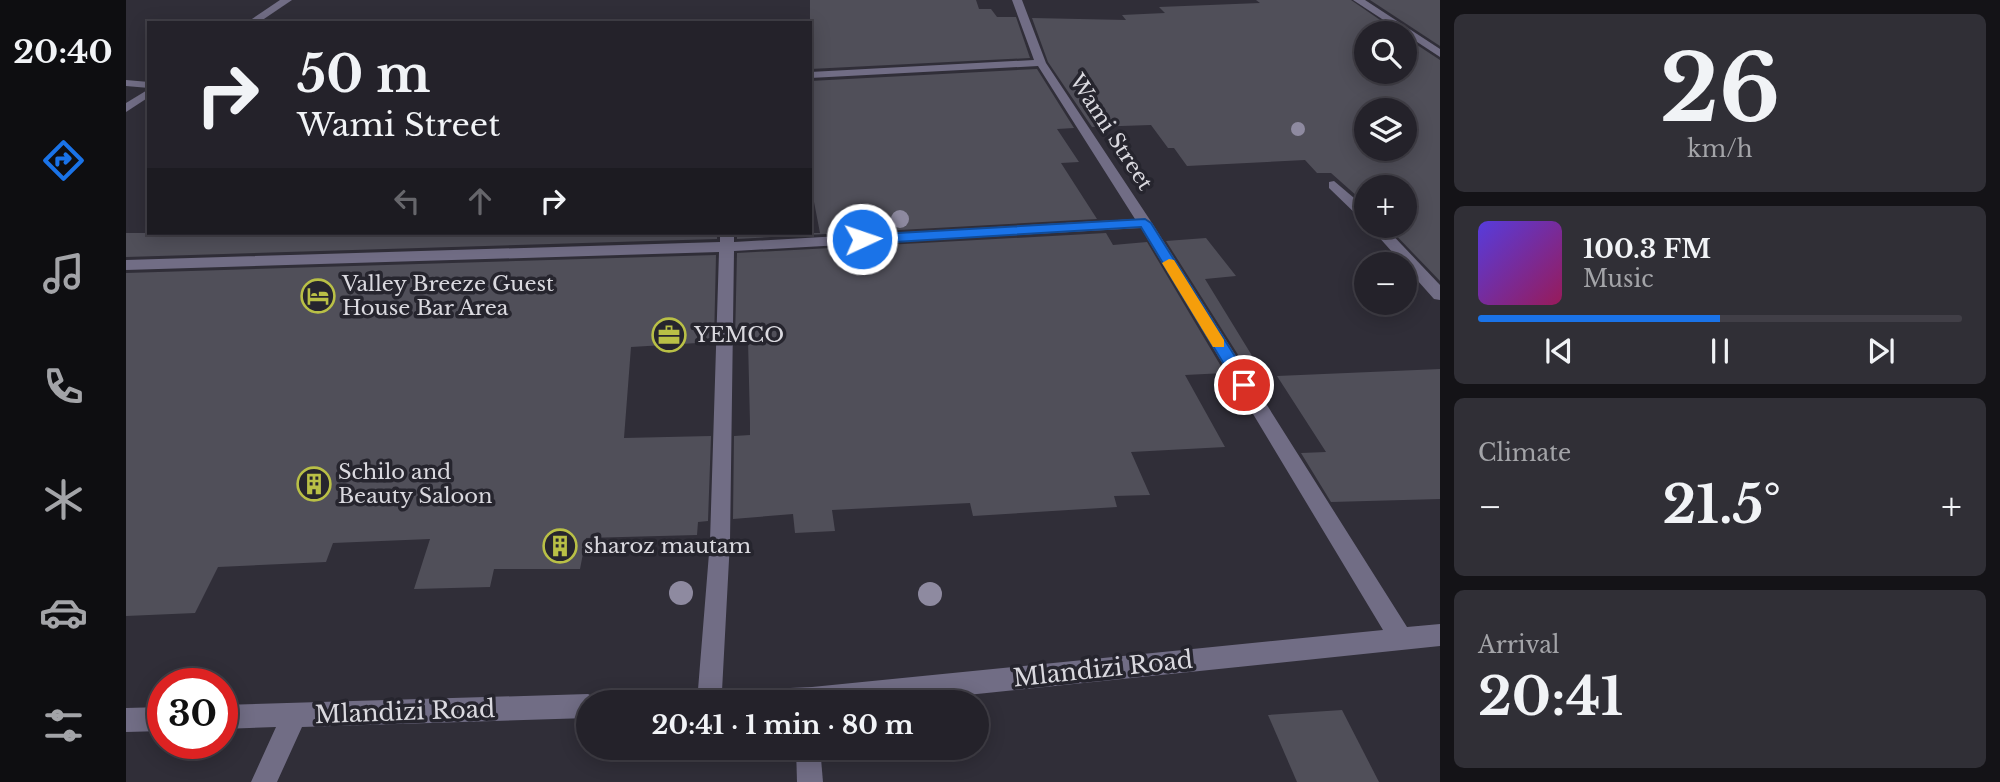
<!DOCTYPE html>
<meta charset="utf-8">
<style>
:root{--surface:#24222a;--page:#302f36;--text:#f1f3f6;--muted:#a3a4a8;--line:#413f47;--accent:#1a73e8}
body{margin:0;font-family:"Libre Baskerville",serif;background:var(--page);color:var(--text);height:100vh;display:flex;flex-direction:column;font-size:26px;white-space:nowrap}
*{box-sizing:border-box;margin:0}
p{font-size:23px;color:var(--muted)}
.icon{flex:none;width:38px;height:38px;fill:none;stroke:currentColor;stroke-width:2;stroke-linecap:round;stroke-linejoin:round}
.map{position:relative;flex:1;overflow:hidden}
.drawer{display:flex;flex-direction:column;gap:14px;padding:14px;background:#141317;width:560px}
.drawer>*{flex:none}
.guide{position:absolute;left:21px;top:21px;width:665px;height:214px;border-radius:0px;box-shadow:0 4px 18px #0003,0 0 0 2px var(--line);background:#24222a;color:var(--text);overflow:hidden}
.tools{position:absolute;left:1228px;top:21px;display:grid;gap:14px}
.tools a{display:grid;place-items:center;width:63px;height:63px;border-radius:50%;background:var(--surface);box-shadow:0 4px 18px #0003,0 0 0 2px var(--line);font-size:35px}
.speed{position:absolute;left:21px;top:668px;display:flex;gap:14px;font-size:35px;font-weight:700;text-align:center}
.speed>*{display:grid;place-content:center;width:91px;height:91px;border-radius:50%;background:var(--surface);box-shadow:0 4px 18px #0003,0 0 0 2px var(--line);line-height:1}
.speed .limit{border:10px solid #d22;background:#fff;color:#111}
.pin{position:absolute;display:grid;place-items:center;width:60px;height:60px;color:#fff;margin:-30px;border:4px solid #fff;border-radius:50%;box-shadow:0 2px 7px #0007}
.me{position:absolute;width:77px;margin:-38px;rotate:87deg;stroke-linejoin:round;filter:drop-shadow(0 0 5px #0008)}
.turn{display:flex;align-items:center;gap:24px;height:147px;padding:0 35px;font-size:32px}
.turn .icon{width:91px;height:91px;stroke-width:2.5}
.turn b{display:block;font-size:49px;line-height:60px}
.lanes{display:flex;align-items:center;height:66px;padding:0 35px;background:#0003;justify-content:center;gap:35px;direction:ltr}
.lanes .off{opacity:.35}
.big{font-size:52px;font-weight:700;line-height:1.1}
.drawer .card{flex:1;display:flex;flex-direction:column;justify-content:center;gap:10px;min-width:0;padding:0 24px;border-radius:10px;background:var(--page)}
.drawer .dial{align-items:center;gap:0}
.dial b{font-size:91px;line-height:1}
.song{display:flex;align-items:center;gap:21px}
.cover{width:84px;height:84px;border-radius:10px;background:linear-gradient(135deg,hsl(250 70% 55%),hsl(330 70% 35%))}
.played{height:7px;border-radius:4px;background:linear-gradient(90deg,var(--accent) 50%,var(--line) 50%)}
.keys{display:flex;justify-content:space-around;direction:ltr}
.heat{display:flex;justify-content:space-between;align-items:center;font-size:38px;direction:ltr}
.trip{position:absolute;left:450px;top:690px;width:413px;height:70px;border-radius:35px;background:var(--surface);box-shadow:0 4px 18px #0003,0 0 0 2px var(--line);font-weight:700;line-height:70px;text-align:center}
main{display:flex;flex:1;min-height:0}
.tab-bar{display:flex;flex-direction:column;width:126px;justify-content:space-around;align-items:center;background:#0e0e11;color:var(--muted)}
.tab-bar .icon{width:49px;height:49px}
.tab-bar .active{color:var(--accent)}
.tab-bar b{font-size:32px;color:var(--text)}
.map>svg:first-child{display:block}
.building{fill:#504f59;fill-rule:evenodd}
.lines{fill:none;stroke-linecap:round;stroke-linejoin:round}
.minor{fill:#716d85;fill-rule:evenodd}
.tree{fill:#8e8aa0}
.route{fill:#1a73e8;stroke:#114b97;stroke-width:2}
.slow{fill:#f59e0b}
.labels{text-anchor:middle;stroke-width:7;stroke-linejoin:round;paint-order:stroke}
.street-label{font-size:21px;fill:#dad9df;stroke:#26252e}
.poi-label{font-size:21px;fill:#dad9df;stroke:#26252e;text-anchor:start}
.near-street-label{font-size:24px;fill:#dad9df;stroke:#26252e}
</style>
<main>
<nav class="tab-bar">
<b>20:40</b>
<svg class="icon active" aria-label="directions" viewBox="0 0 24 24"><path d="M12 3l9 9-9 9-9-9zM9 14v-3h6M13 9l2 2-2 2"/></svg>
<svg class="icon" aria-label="music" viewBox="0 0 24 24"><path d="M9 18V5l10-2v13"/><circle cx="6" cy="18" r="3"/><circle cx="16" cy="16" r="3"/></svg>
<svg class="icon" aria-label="phone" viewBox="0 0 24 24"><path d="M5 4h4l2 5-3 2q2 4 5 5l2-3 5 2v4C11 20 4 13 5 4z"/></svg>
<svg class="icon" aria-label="climate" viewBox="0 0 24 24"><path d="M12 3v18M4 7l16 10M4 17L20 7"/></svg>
<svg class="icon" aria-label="car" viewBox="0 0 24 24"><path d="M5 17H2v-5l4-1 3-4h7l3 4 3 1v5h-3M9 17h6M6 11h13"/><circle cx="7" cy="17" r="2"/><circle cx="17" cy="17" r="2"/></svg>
<svg class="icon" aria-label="filters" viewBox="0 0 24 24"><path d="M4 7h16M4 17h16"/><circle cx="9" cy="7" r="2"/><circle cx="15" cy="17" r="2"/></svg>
</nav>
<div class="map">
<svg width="1314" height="782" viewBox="0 0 1314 782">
<rect width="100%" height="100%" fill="#302e38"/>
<g class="building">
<path d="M684,0H850L853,9H865L871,17H890L904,58L684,69Z"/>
<path d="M1130,0H1225L1273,33H1241V72H1279V37L1314,60V281L1261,226H1279V187H1241V205L1205,173H1191L1179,160L1061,166L1048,148H1042L1025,125L966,127L922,62L906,18L1000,20L996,15L1039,13L1033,7L1134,3ZM1241,110H1279V149H1241Z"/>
<path d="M1244,0H1314V46Z"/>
<path d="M911,69L948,128L931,129L953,162L935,163L971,219L611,239V233H694L684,181V81Z"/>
<path d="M0,233H591V239L0,257Z"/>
<path d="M980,233L987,245L1021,242L1099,373L1059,375L1099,447L1005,452L1024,495L988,496L991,507L847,516L844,503L706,510L709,531L669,533L667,514L607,519L608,436L624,435V423L622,340L609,341L611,253Z"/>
<path d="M1080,238L1110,276L1079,279L1136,372H1123L1040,241Z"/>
<path d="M590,255L588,342L505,347L498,438L585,436L582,521L572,522L571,535L460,538L454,569H368L364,587L288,589L304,539L207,543L200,562L92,567L69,613L0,616V273Z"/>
<path d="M1314,369V499L1205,502L1175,453L1200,452L1151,376Z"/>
<path d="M1216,710L1253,782H1171L1142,715Z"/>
</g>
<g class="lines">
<g class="minor">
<path d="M154,0H166L132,23H120Z"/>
<path d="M886,0H896L920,63L1026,223L1281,627L1314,624V646L774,702H571L584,541L593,252L0,270V260L594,242V233H608V242L1009,219L912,66L684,78V72L908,60ZM1015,228L1257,630L686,687L596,691L604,541L608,251Z"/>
<path d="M1227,0H1239L1314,49V57Z"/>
<path d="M0,80L23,82V88L0,86Z"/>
<path d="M23,89V97L0,112V103Z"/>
<path d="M1208,181L1241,209V221L1236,220L1203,188V182Z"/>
<path d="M1243,226H1258L1314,285V300L1308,299Z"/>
<path d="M462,694L470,698L472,702H462V718L176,727L151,782H125L150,727L96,729V705Z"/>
<path d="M37,707V731L0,732V708Z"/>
<path d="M670,747H694L697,782H671Z"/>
</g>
</g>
<g class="tree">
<circle cx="1172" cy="129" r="7"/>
<circle cx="774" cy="219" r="9"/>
<circle cx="555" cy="593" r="12"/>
<circle cx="804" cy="594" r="12"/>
</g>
<path class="route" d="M1019,219L1025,223L1124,380V389H1113L1015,227L736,244L730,239L736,235Z"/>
<path class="slow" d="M1043,259L1048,260L1098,340V347H1087L1036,263Z"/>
<defs>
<symbol id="hotel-ring" viewBox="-11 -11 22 22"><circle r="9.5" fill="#26252e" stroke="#b9c046" stroke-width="1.5"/><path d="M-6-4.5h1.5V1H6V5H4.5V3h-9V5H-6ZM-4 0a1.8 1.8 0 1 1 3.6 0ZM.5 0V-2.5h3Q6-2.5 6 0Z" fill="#b9c046"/></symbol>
<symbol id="office-ring" viewBox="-11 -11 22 22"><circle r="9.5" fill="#26252e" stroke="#b9c046" stroke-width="1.5"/><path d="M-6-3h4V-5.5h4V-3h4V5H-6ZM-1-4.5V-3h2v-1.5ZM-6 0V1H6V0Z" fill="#b9c046"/></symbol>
<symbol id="building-ring" viewBox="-11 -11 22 22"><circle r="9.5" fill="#26252e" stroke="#b9c046" stroke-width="1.5"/><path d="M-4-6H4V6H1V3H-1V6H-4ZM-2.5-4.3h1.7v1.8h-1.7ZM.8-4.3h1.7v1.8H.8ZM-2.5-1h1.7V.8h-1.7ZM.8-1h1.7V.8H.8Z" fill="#b9c046"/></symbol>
</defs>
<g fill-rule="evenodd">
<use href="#hotel-ring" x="173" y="277" width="38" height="38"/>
<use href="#office-ring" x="524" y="316" width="38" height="38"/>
<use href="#building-ring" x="169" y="465" width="38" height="38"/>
<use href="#building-ring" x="415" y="527" width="38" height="38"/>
</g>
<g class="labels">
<g class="street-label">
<text transform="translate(985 132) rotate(57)" y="7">Wami Street</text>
</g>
<g class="poi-label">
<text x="216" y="291">Valley Breeze Guest<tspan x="216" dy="24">House Bar Area</tspan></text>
<text x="568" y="342">YEMCO</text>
<text x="212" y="479">Schilo and<tspan x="212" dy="24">Beauty Saloon</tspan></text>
<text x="458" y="553">sharoz mautam</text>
</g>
<g class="near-street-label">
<text transform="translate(977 669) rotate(-6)" y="8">Mlandizi Road</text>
<text transform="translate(279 712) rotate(-2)" y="8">Mlandizi Road</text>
</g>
</g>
</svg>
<div class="tools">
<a><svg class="icon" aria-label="search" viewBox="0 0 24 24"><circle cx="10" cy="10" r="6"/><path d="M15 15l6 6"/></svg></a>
<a><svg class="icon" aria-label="layers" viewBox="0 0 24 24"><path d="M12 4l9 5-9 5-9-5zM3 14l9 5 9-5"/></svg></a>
<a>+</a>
<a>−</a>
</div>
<div class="speed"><div class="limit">30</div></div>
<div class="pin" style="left:1118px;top:385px;background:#d93025"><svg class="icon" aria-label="arrive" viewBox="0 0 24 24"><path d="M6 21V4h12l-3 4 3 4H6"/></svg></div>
<svg class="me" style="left:736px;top:239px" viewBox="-20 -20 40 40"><circle r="17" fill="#1a73e8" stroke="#fff" stroke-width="3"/><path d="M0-11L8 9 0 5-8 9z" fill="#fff"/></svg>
<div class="trip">20:41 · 1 min · 80 m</div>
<div class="guide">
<div class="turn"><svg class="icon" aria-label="right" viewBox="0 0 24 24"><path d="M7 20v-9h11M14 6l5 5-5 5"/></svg><div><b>50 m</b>Wami Street</div></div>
<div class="lanes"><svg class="icon off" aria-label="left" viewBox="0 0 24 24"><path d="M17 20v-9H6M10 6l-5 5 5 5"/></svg><svg class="icon off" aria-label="ahead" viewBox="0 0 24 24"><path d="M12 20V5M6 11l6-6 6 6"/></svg><svg class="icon" aria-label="right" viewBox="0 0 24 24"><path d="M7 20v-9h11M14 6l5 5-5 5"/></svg></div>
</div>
</div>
<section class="drawer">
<div class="card dial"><b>26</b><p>km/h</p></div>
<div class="card">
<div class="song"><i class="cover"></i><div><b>100.3 FM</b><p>Music</p></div></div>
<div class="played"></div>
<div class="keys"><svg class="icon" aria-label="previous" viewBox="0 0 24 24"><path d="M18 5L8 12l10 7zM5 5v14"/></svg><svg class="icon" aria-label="pause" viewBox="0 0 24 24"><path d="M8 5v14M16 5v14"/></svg><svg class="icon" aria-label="next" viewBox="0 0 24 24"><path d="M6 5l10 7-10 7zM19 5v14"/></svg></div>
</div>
<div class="card"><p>Climate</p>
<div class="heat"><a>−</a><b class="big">21.5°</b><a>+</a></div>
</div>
<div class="card"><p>Arrival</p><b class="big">20:41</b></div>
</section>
</main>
